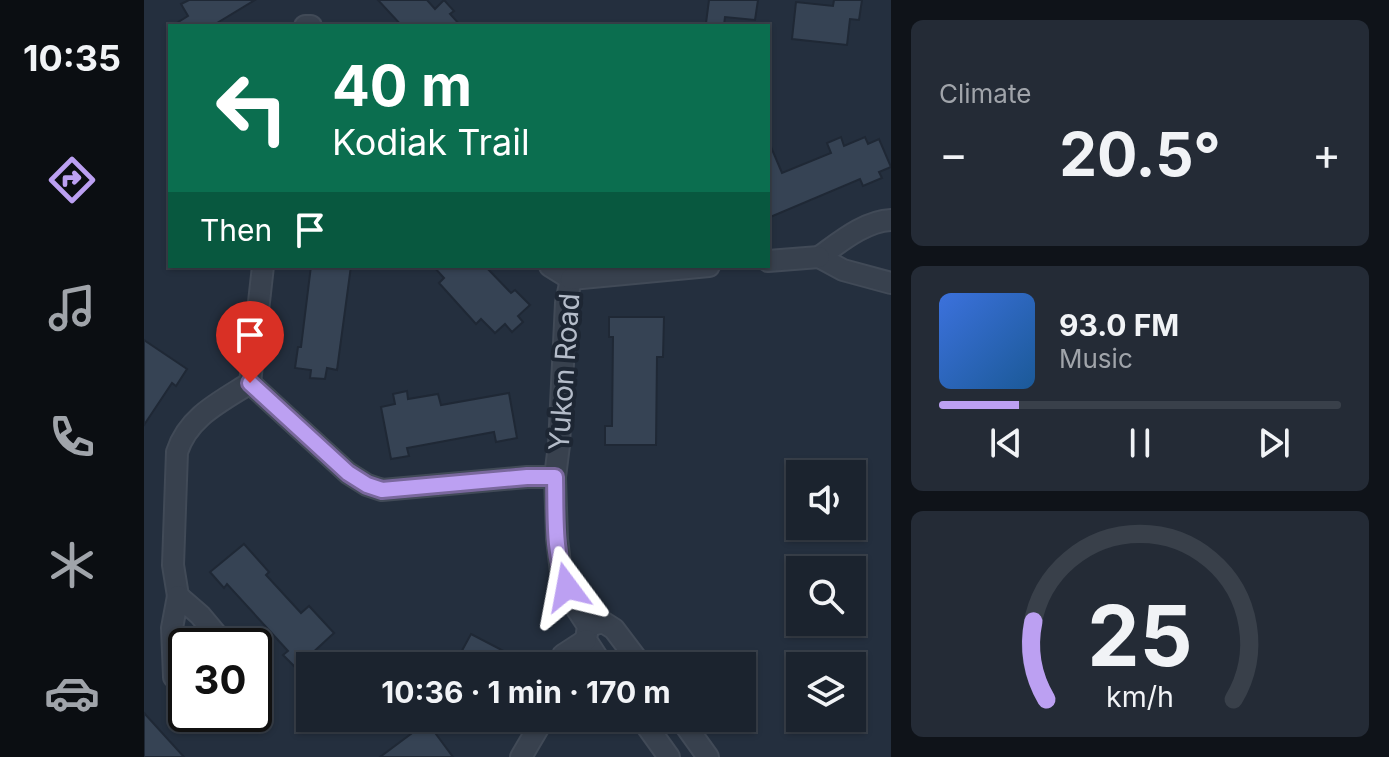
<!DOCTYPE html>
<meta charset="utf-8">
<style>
:root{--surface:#1b232e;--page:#242b36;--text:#f1f3f6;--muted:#a0a4aa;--line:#39404a;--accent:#bca0f2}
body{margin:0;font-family:Inter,sans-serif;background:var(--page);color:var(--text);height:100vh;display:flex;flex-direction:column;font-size:30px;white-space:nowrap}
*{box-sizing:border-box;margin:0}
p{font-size:26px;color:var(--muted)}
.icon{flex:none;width:44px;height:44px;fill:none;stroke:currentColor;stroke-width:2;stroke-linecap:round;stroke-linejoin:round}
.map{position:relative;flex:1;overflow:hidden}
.details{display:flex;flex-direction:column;gap:20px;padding:20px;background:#0f1319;width:498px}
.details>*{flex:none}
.banner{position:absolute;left:24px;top:24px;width:602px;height:244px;border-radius:0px;box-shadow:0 2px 6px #0004,0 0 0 2px var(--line);background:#0b6e4f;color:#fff;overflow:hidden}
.tools{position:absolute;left:642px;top:460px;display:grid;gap:16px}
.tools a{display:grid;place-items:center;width:80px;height:80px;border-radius:0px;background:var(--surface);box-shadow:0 2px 6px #0004,0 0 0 2px var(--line);font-size:40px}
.speed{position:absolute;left:24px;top:628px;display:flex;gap:16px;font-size:40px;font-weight:700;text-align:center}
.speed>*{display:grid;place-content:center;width:104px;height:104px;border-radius:50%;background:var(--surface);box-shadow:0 2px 6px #0004,0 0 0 2px var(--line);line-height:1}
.speed .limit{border:4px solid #111;border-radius:12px;background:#fff;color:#111}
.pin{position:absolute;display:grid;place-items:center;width:68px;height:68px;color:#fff;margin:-82px -34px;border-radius:50% 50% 50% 0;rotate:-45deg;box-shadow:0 0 8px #0007}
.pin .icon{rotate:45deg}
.me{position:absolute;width:88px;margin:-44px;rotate:347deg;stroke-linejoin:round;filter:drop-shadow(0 0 6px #0008)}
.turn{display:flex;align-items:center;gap:28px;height:168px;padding:0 32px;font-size:36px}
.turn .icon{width:104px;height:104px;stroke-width:2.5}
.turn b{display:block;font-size:56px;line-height:68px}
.then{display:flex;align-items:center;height:76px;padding:0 32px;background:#0003;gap:16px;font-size:30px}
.big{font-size:60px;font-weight:700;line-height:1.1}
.details .widget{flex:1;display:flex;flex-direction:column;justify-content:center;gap:12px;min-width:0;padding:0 28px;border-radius:12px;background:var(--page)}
.details .dial{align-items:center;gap:0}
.dial svg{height:208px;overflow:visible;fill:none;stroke:var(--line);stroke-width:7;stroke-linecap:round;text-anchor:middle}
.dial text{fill:var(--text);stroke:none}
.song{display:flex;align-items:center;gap:24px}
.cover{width:96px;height:96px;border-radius:12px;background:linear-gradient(135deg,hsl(220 70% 55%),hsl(210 70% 35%))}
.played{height:8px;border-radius:4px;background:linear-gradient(90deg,var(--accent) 20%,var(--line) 20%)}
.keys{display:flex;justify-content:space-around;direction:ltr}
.heat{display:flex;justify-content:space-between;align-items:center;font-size:44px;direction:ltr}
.trip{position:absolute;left:152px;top:652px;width:460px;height:80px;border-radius:0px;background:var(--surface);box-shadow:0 2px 6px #0004,0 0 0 2px var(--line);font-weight:700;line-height:80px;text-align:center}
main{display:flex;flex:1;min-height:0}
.tab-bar{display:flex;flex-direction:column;width:144px;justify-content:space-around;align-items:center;background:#0b0e12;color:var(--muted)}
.tab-bar .icon{width:56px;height:56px}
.tab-bar .selected{color:var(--accent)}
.tab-bar b{font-size:36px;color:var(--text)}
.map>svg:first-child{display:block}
.building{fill:#364354;stroke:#1f2835;stroke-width:2}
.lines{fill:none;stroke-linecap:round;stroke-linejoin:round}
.minor-casing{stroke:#414a57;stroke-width:24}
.minor{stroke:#38414e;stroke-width:20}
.route-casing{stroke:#7a689d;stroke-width:20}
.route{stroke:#bca0f2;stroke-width:14}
.labels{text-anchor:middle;stroke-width:8;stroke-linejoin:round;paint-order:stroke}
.street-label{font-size:28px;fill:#b4bcc9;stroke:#1d2633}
</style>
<main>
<nav class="tab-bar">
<b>10:35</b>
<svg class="icon selected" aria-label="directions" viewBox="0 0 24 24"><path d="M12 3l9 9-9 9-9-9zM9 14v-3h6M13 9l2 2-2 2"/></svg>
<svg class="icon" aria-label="music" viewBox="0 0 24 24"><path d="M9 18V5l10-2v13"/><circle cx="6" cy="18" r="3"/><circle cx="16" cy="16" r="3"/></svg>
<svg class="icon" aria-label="phone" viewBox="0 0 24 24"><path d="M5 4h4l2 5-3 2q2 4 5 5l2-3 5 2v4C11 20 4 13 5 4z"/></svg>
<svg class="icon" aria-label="climate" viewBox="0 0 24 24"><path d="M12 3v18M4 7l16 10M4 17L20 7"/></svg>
<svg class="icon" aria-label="car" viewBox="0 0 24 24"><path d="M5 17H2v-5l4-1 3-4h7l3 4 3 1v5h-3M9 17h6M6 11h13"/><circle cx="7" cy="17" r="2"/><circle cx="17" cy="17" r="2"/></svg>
</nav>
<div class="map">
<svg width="747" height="757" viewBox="0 0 747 757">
<rect width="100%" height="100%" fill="#242f3e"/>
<g class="building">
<path d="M45,0H111L68,26H28L44,16L37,4Z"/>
<path d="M234,0H283L291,9L300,0L310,11L306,14L317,26H258Z"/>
<path d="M565,0H614L611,20L581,17L580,25L562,23Z"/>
<path d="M690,0H718L715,20L706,19L703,45L648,39L652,2L689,6Z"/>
<path d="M697,137L700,146L721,137L724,144L735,139L747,167L735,172L738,178L719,186L716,179L624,218V140L638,173L687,153L683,143Z"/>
<path d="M167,266H207L193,370L183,368L181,379L166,378L167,370L151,368L154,347H157Z"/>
<path d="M289,266H341L367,293L371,290L386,305L374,316L379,322L368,332L361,324L351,333L337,319L332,324L295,283L300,278Z"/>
<path d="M465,317H520L519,357H513L512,445H461V426H468L469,337H465Z"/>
<path d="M0,340L43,369L32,386L28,383L0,425Z"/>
<path d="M263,391L264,399L294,394L297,405L365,393L373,438L352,442L350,432L263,448L265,456L247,459L237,407L251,404L249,394Z"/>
<path d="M100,544L125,572L122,575L157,613L165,606L190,633L152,668L139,655L144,651L83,584L80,588L66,572Z"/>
<path d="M327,634L388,666H318L321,661L314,658Z"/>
<path d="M0,713L40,757H0Z"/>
<path d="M283,722L309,757H236Z"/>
</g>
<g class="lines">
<defs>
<g id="minor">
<path d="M161,26H167"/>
<path d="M747,220C721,221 696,242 675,257L699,270L747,283"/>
<path d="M624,261L675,257"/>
<path d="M406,266L427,279"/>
<path d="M427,279L422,303L415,445L411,477L413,539L417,572L429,603L444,626L442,640L459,666"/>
<path d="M427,279L565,266"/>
<path d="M106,383L204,473L223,485L238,490L383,477H411"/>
<path d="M106,383L119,266"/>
<path d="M34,596L29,565L33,452C44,417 76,402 106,383"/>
<path d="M444,626L459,622L470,629L498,666"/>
<path d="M415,666L419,655L442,640"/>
<path d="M42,689L30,677L28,628L34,596L56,615L82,646"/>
<path d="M497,718L525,757"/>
<path d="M536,718L564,757"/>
<path d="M377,757L400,718"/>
</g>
</defs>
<use href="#minor" class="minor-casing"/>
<use href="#minor" class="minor"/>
</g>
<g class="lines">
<defs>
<path id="route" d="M106,383L204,473L223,485L238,490L383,477H411C412,514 409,553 423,587"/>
</defs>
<use href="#route" class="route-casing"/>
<use href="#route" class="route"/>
</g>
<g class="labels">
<g class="street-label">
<text transform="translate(420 372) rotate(-86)" y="10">Yukon Road</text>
</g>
</g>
</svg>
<div class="tools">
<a><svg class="icon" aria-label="sound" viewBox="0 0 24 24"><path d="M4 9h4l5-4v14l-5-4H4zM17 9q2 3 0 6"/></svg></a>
<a><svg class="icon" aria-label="search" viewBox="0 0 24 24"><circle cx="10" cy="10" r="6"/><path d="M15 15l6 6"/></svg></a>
<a><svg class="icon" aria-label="layers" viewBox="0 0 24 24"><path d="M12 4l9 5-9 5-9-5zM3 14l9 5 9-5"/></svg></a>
</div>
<div class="speed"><div class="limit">30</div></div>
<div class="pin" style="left:106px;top:383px;background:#d93025"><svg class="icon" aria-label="arrive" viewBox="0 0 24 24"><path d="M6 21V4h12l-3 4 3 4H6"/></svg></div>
<svg class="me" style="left:423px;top:587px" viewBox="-20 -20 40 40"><path d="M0-17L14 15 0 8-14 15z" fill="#bca0f2" stroke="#fff" stroke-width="4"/></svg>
<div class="trip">10:36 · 1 min · 170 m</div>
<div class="banner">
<div class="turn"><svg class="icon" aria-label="left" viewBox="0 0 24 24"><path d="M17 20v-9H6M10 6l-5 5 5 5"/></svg><div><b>40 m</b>Kodiak Trail</div></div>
<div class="then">Then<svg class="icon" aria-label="arrive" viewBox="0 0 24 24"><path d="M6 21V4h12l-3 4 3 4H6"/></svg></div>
</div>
</div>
<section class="details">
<div class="widget"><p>Climate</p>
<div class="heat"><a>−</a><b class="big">20.5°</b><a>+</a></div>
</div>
<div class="widget">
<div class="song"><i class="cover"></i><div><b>93.0 FM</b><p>Music</p></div></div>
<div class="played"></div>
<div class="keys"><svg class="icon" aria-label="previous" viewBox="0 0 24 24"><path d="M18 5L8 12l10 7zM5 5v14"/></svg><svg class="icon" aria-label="pause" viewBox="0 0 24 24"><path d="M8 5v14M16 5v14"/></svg><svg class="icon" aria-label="next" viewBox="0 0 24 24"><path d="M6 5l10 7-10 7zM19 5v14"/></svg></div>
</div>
<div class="widget dial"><svg viewBox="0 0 100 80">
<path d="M14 69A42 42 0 1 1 86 69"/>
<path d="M14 69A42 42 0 0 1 9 39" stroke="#bca0f2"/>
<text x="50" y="56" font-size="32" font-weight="700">25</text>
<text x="50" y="72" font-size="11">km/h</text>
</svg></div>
</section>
</main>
